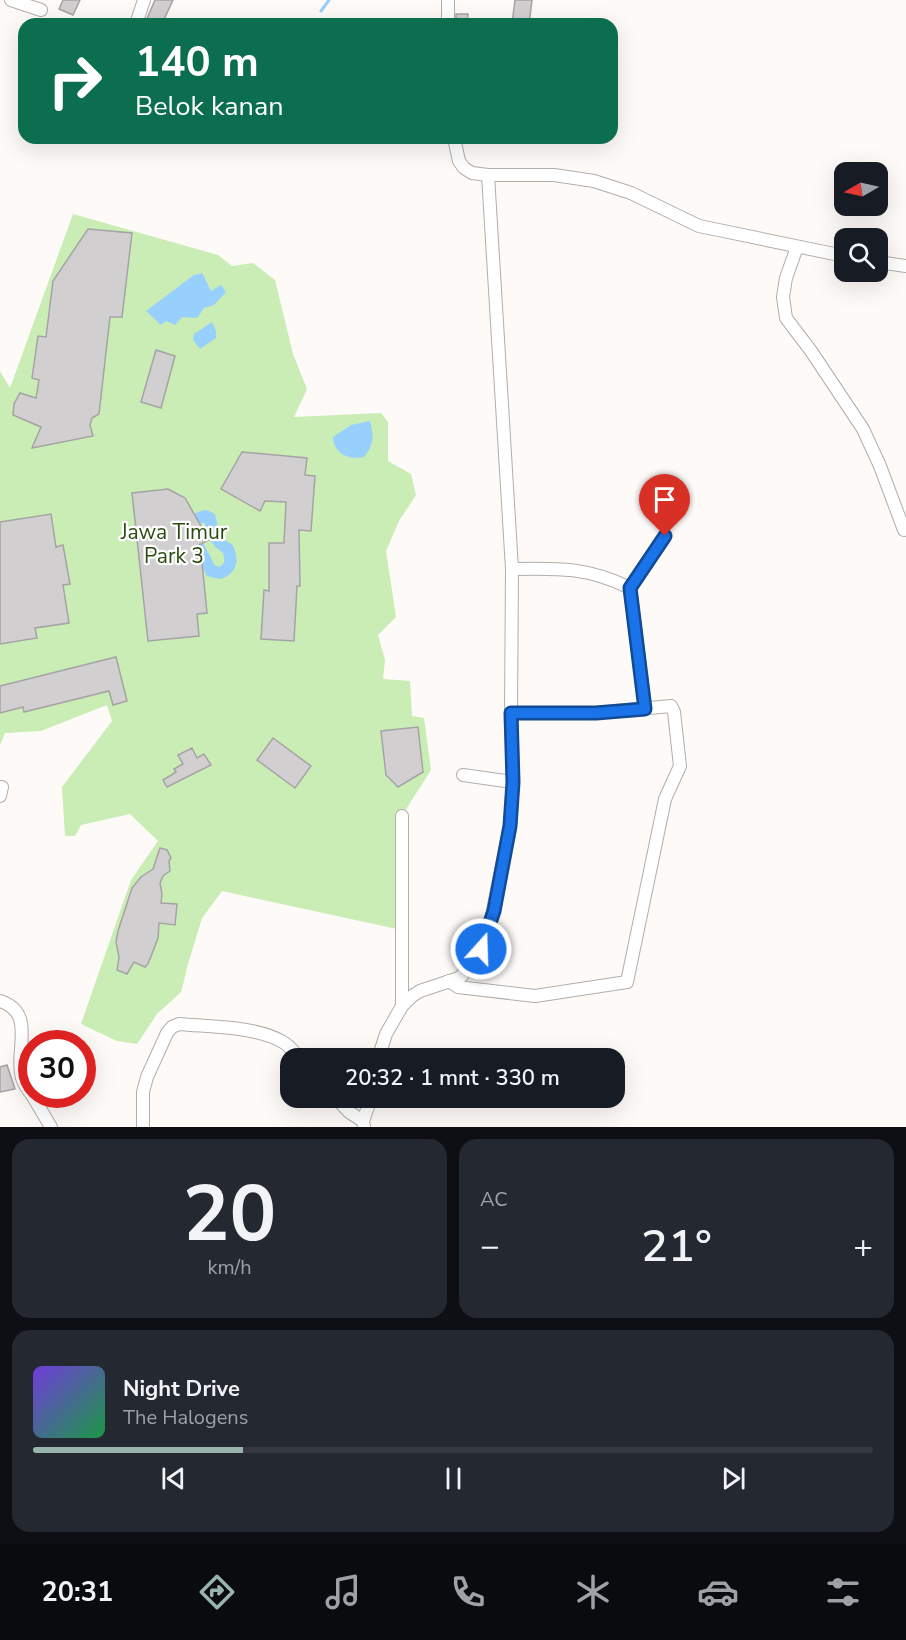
<!DOCTYPE html>
<html lang="id">
<meta charset="utf-8">
<style>
:root{--surface:#171b24;--page:#242831;--text:#f1f3f6;--muted:#9ea1a6;--line:#363941;--accent:#99b4aa}
body{margin:0;font-family:"Nunito Sans",sans-serif;background:var(--page);color:var(--text);height:100vh;display:flex;flex-direction:column;font-size:22px;white-space:nowrap}
*{box-sizing:border-box;margin:0}
p{font-size:20px;color:var(--muted)}
.icon{flex:none;width:33px;height:33px;fill:none;stroke:currentColor;stroke-width:2;stroke-linecap:round;stroke-linejoin:round}
.map{position:relative;height:1127px;overflow:hidden}
.side{display:flex;flex-direction:column;gap:12px;padding:12px;background:#0d0f14;flex:1}
.side>*{flex:none}
.banner{position:absolute;left:18px;top:18px;width:600px;height:126px;border-radius:18px;box-shadow:0 6px 24px #0002;background:#0b6e4f;color:#fff;overflow:hidden}
.needle{width:39px;rotate:261deg}
.buttons{position:absolute;left:834px;top:162px;display:grid;gap:12px}
.buttons a{display:grid;place-items:center;width:54px;height:54px;border-radius:12px;background:var(--surface);box-shadow:0 6px 24px #0002;font-size:30px}
.speed{position:absolute;left:18px;top:1030px;display:flex;gap:12px;font-size:30px;font-weight:700;text-align:center}
.speed>*{display:grid;place-content:center;width:78px;height:78px;border-radius:50%;background:var(--surface);box-shadow:0 6px 24px #0002;line-height:1}
.speed .limit{border:9px solid #d22;background:#fff;color:#111}
.pin{position:absolute;display:grid;place-items:center;width:51px;height:51px;color:#fff;margin:-62px -26px;border-radius:50% 50% 50% 0;rotate:-45deg;box-shadow:0 0 6px #0007}
.pin .icon{rotate:45deg}
.me{position:absolute;width:66px;margin:-33px;rotate:20deg;stroke-linejoin:round;filter:drop-shadow(0 0 4px #0008)}
.turn{display:flex;align-items:center;gap:21px;height:126px;padding:0 18px;font-size:27px}
.turn .icon{width:78px;height:78px;stroke-width:2.5}
.turn b{display:block;font-size:42px;line-height:51px}
.big{font-size:45px;font-weight:600;line-height:1.1}
.side .card{flex:1;display:flex;flex-direction:column;justify-content:center;gap:9px;min-width:0;padding:0 21px;border-radius:18px;background:var(--page)}
.side .dial{align-items:center;gap:0}
.dial b{font-size:78px;line-height:1}
.song{display:flex;align-items:center;gap:18px}
.cover{width:72px;height:72px;border-radius:9px;background:linear-gradient(135deg,hsl(260 70% 55%),hsl(140 70% 35%))}
.played{height:6px;border-radius:3px;background:linear-gradient(90deg,var(--accent) 25%,var(--line) 25%)}
.keys{display:flex;justify-content:space-around;direction:ltr}
.heat{display:flex;justify-content:space-between;align-items:center;font-size:33px;direction:ltr}
.side .tiles{flex:1;display:grid;gap:12px;grid-template-columns:1fr 1fr}
.card:last-child{grid-column:span 2}
.trip{position:absolute;left:280px;top:1048px;width:345px;height:60px;border-radius:18px;background:var(--surface);box-shadow:0 6px 24px #0002;font-weight:600;line-height:60px;text-align:center}
.dock{display:flex;height:96px;justify-content:space-around;align-items:center;background:#090b0e;color:var(--muted)}
.dock .icon{width:42px;height:42px}
.dock .on{color:var(--accent)}
.dock b{font-size:27px;color:var(--text)}
.map>svg:first-child{display:block}
.green{fill:#c9edb4}
.water{fill:#98d0fd}
.lines{fill:none;stroke-linecap:round;stroke-linejoin:round}
.stream{stroke:#98d0fd;stroke-width:3}
.canal{stroke:#98d0fd;stroke-width:12}
.building{fill:#d2cfd1;stroke:#a6a3a5;stroke-width:1.5}
.minor-casing{stroke:#b1aeac;stroke-width:14}
.minor{stroke:#fff;stroke-width:12}
.route-casing{stroke:#114b97;stroke-width:15}
.route{stroke:#1a73e8;stroke-width:10}
.labels{text-anchor:middle;stroke-width:4.5;stroke-linejoin:round;paint-order:stroke}
.park-label{font-size:21px;fill:#2a4a0f;stroke:#fff}
</style>
<div class="map">
<svg width="906" height="1127" viewBox="0 0 906 1127">
<rect width="100%" height="100%" fill="#fdfaf7"/>
<path class="green" d="M73,214L218,255L232,266L253,263L275,280L293,354L307,389L294,417L381,413L388,422V461L411,474L416,495L399,521L386,551L396,617L378,635L385,660L383,679L410,681L412,716L424,718L431,770L396,825L397,929L222,891L202,918L188,964L181,992L157,1014L137,1044L117,1041L81,1024L131,880L158,841L130,814L81,825L75,836H65L62,787L112,721L107,705L41,731L5,733L0,745V371L10,388Z"/>
<g class="water">
<path d="M202,273L211,291L221,285L226,292L214,305L204,308L197,318L182,317L175,325L166,321L161,325L146,311L194,275Z"/>
<path d="M212,322L216,331V338L200,349L193,340L194,334Z"/>
<path d="M370,421C374,436 374,445 364,457C348,460 334,454 333,437L351,425Z"/>
</g>
<g class="lines">
<path class="stream" d="M321,11L329,0"/>
<path class="canal" d="M197,519L205,516L210,518C212,532 215,542 228,549C232,560 232,568 220,573L211,571L198,546"/>
</g>
<g class="building">
<path d="M63,0H80L73,15L59,9Z"/>
<path d="M155,0H173L162,24H152L146,21Z"/>
<path d="M515,0H532L529,24H512Z"/>
<path d="M456,14H468L467,24H456Z"/>
<path d="M88,229L132,233L122,317H110L99,414L92,418L90,425L93,436L32,448L41,427L13,415L14,404L20,393L36,398L39,380L32,378L38,336L46,337L53,281Z"/>
<path d="M156,350L175,356L161,408L141,402Z"/>
<path d="M242,452L307,458L305,475L315,476L311,531L299,530L300,586H297L294,641L261,639L264,590L269,591V543H284L286,502L265,501L260,511L221,489Z"/>
<path d="M168,489L185,498L209,540L197,546L199,564L202,563L207,613L197,614L199,636L148,641L132,493Z"/>
<path d="M51,514L56,547L63,545L70,584L63,585L69,623L35,628L37,638L0,644V522Z"/>
<path d="M116,657L127,701L113,705L109,691L24,712L23,707L0,713V686Z"/>
<path d="M418,727L423,772L398,787L386,775L381,731Z"/>
<path d="M273,738L311,766L295,788L257,760Z"/>
<path d="M192,748L197,758L204,754L211,765L167,787L163,780L176,772L174,769L183,764L178,755Z"/>
<path d="M160,848L167,850L171,858L169,861L170,871L163,876L160,883L162,894L161,903L177,904L175,925L159,923L158,938L148,964L145,967L134,962L127,974L117,970L119,957L116,942L118,931L132,888L141,877L153,869Z"/>
<path d="M7,1065L15,1089L0,1092V1067Z"/>
</g>
<g class="lines">
<defs>
<g id="minor">
<path d="M11,0L41,10"/>
<path d="M136,24L144,0"/>
<path d="M448,24V0"/>
<path d="M454,138L459,161L464,168L472,173L488,175H554L594,181L631,193L699,226L844,256"/>
<path d="M797,247L786,278L783,297L786,318L811,351L863,429L880,466L904,530"/>
<path d="M878,262L906,266"/>
<path d="M512,569C558,568 588,567 630,588"/>
<path d="M645,709L630,588L665,536"/>
<path d="M463,775L513,782"/>
<path d="M0,796L2,787"/>
<path d="M402,816V1006"/>
<path d="M449,981L458,987L535,996L627,982L665,799L680,766L674,712L671,706L595,713H511"/>
<path d="M0,1001C37,1013 14,1051 22,1078C24,1084 28,1090 32,1095"/>
<path d="M378,1059L386,1034L402,1006L412,996L420,991L459,978L470,968L489,930L510,826L513,782L511,713L512,569L488,175"/>
<path d="M32,1095L51,1127"/>
<path d="M336,1098L349,1112L363,1121"/>
<path d="M143,1127V1092L147,1077L167,1033L172,1027L179,1024C210,1027 256,1026 283,1042C290,1046 295,1053 300,1059"/>
<path d="M364,1127L363,1121L371,1098"/>
</g>
</defs>
<use href="#minor" class="minor-casing"/>
<use href="#minor" class="minor"/>
</g>
<g class="lines">
<defs>
<path id="route" d="M481,949L494,911L510,826L513,782L511,713H596L645,709L630,588L665,536"/>
</defs>
<use href="#route" class="route-casing"/>
<use href="#route" class="route"/>
</g>
<g class="labels">
<g class="park-label">
<text x="174" y="539">Jawa Timur<tspan x="174" dy="24">Park 3</tspan></text>
</g>
</g>
</svg>
<div class="buttons">
<a><svg class="needle" viewBox="-14 -14 28 28"><path d="M0-13l5 13h-10z" fill="#e53935"/><path d="M0 13l5-13h-10z" fill="#9ea1a6"/></svg></a>
<a><svg class="icon" aria-label="search" viewBox="0 0 24 24"><circle cx="10" cy="10" r="6"/><path d="M15 15l6 6"/></svg></a>
</div>
<div class="speed"><div class="limit">30</div></div>
<div class="pin" style="left:665px;top:536px;background:#d93025"><svg class="icon" aria-label="arrive" viewBox="0 0 24 24"><path d="M6 21V4h12l-3 4 3 4H6"/></svg></div>
<svg class="me" style="left:481px;top:949px" viewBox="-20 -20 40 40"><circle r="17" fill="#1a73e8" stroke="#fff" stroke-width="3"/><path d="M0-11L8 9 0 5-8 9z" fill="#fff"/></svg>
<div class="trip">20:32 · 1 mnt · 330 m</div>
<div class="banner">
<div class="turn"><svg class="icon" aria-label="right" viewBox="0 0 24 24"><path d="M7 20v-9h11M14 6l5 5-5 5"/></svg><div><b>140 m</b>Belok kanan</div></div>
</div>
</div>
<section class="side">
<div class="tiles">
<div class="card dial"><b>20</b><p>km/h</p></div>
<div class="card"><p>AC</p>
<div class="heat"><a>−</a><b class="big">21°</b><a>+</a></div>
</div>
<div class="card">
<div class="song"><i class="cover"></i><div><b>Night Drive</b><p>The Halogens</p></div></div>
<div class="played"></div>
<div class="keys"><svg class="icon" aria-label="previous" viewBox="0 0 24 24"><path d="M18 5L8 12l10 7zM5 5v14"/></svg><svg class="icon" aria-label="pause" viewBox="0 0 24 24"><path d="M8 5v14M16 5v14"/></svg><svg class="icon" aria-label="next" viewBox="0 0 24 24"><path d="M6 5l10 7-10 7zM19 5v14"/></svg></div>
</div>
</div>
</section>
<nav class="dock">
<b>20:31</b>
<svg class="icon on" aria-label="directions" viewBox="0 0 24 24"><path d="M12 3l9 9-9 9-9-9zM9 14v-3h6M13 9l2 2-2 2"/></svg>
<svg class="icon" aria-label="music" viewBox="0 0 24 24"><path d="M9 18V5l10-2v13"/><circle cx="6" cy="18" r="3"/><circle cx="16" cy="16" r="3"/></svg>
<svg class="icon" aria-label="phone" viewBox="0 0 24 24"><path d="M5 4h4l2 5-3 2q2 4 5 5l2-3 5 2v4C11 20 4 13 5 4z"/></svg>
<svg class="icon" aria-label="climate" viewBox="0 0 24 24"><path d="M12 3v18M4 7l16 10M4 17L20 7"/></svg>
<svg class="icon" aria-label="car" viewBox="0 0 24 24"><path d="M5 17H2v-5l4-1 3-4h7l3 4 3 1v5h-3M9 17h6M6 11h13"/><circle cx="7" cy="17" r="2"/><circle cx="17" cy="17" r="2"/></svg>
<svg class="icon" aria-label="filters" viewBox="0 0 24 24"><path d="M4 7h16M4 17h16"/><circle cx="9" cy="7" r="2"/><circle cx="15" cy="17" r="2"/></svg>
</nav>
